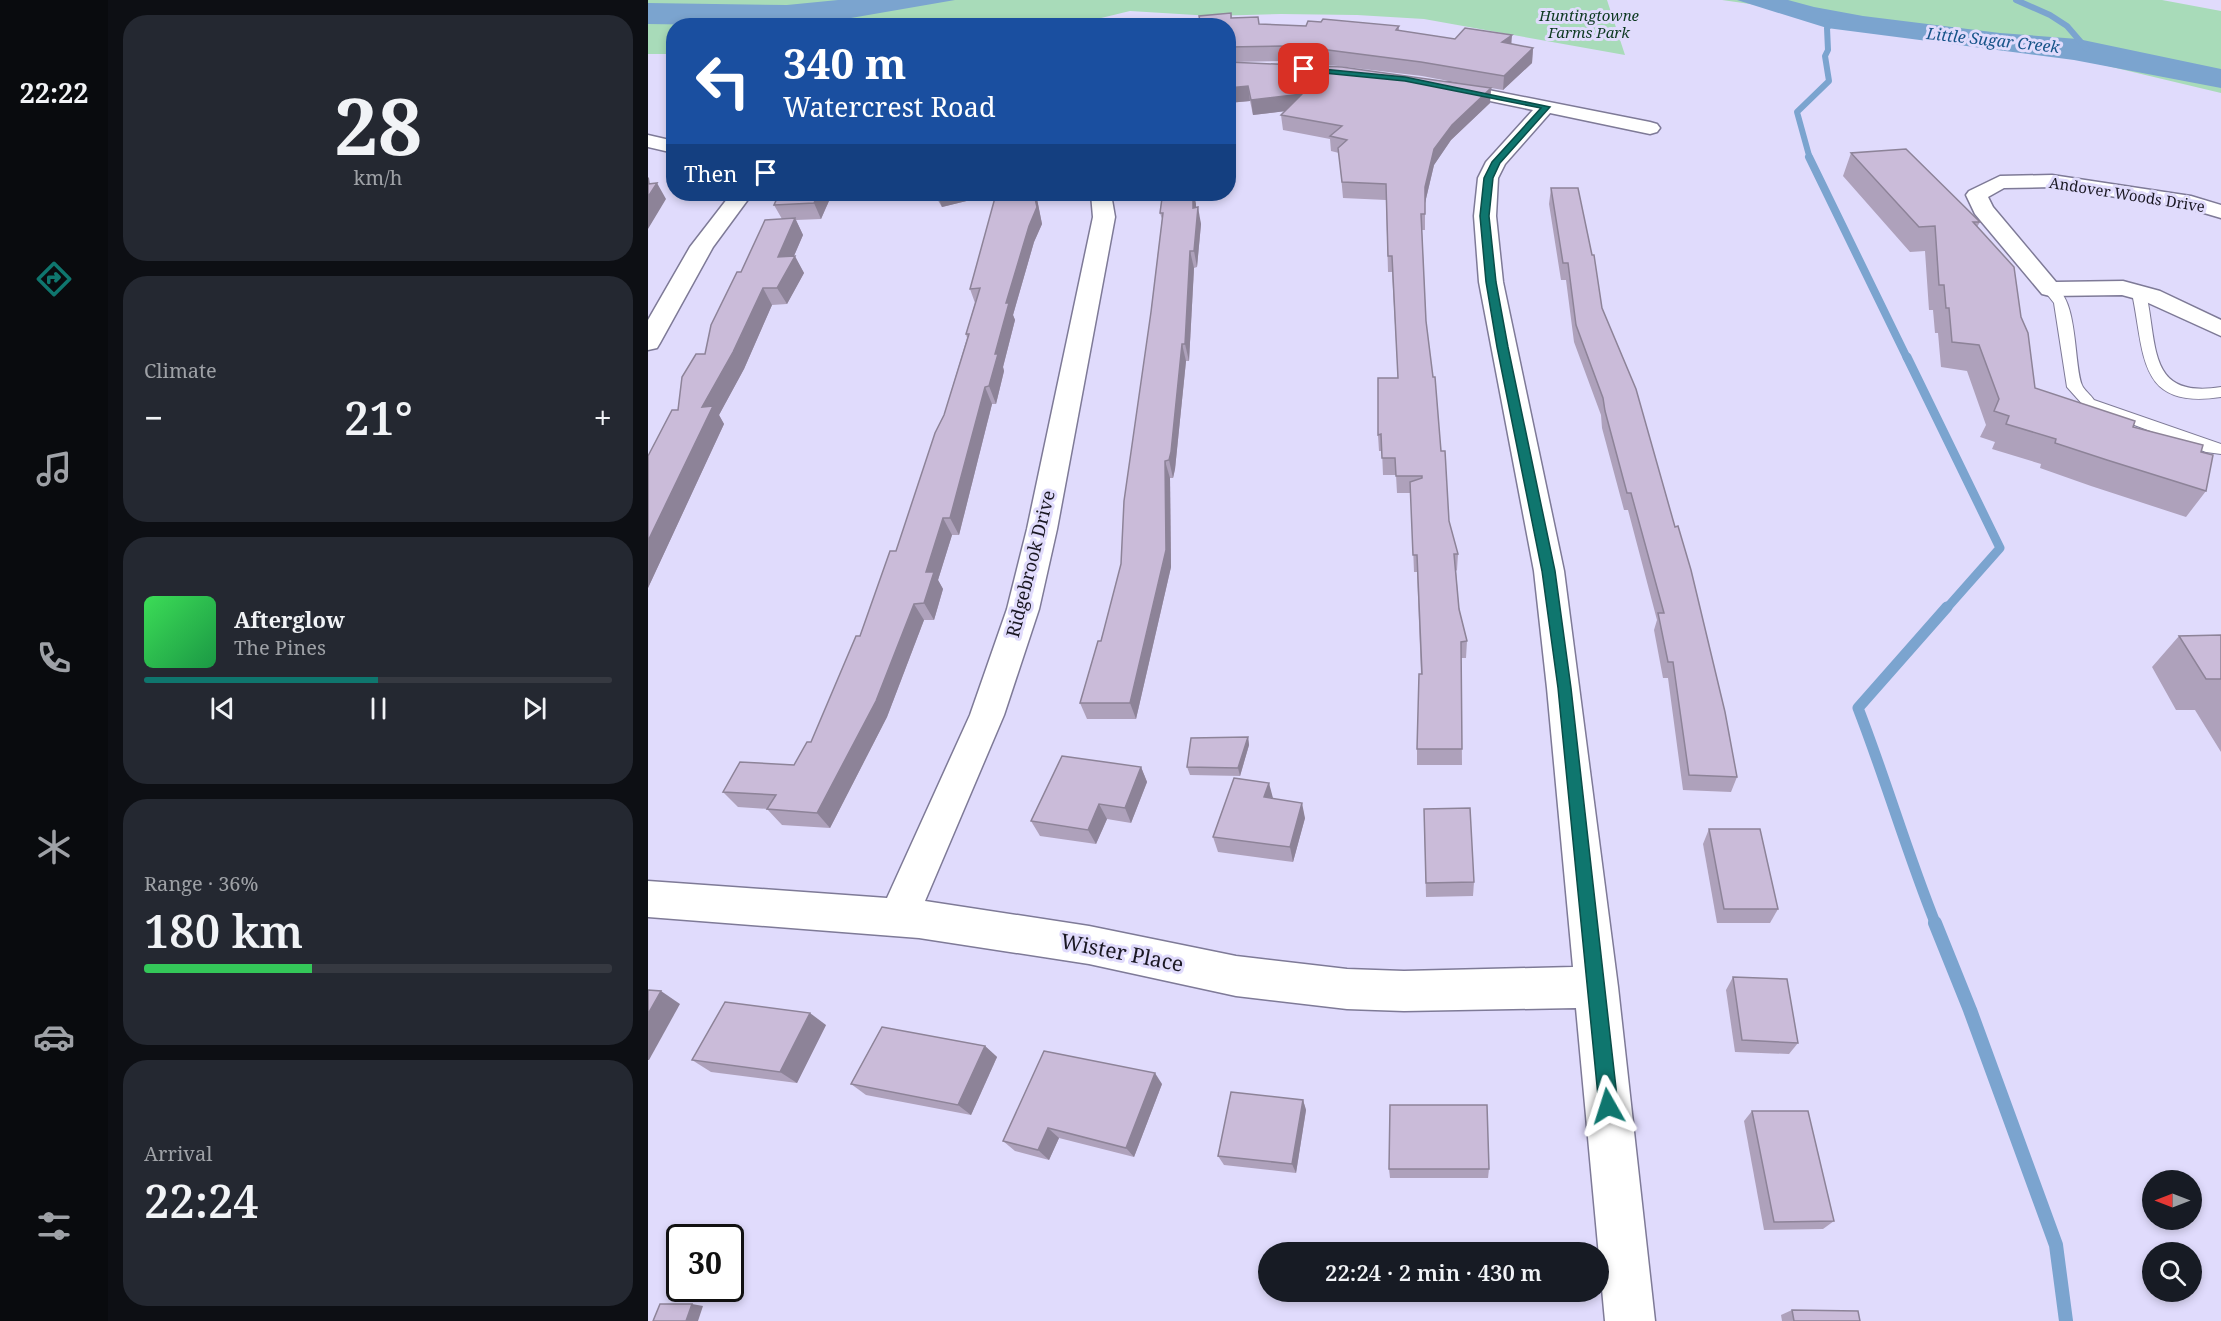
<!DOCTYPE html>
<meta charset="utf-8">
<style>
:root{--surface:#171b24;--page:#242831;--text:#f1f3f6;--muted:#9ea1a6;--line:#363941;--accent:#0f766e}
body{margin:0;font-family:"Noto Serif",serif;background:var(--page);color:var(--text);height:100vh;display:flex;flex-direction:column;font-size:22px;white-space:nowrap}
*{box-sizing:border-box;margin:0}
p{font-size:20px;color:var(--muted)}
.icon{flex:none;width:33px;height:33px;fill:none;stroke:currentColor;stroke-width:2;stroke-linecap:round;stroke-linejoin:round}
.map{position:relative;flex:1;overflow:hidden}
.side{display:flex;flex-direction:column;gap:15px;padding:15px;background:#0d0f14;width:540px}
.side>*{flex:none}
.hud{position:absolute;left:18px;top:18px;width:570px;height:183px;border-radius:24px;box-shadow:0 3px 9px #0003;background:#1a4fa0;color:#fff;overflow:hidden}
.needle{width:39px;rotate:270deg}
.tools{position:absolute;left:1494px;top:1170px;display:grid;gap:12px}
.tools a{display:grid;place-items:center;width:60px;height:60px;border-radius:50%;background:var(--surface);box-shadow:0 3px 9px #0003;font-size:30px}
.speed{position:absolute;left:18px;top:1224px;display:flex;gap:12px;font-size:30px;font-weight:700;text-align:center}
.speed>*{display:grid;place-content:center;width:78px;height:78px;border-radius:50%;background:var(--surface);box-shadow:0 3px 9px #0003;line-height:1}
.speed .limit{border:3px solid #111;border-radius:9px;background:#fff;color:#111}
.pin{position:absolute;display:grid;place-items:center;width:51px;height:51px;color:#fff;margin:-26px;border-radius:12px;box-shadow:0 3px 9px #0006}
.me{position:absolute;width:66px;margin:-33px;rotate:354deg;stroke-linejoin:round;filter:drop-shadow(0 0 4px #0008)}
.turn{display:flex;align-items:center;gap:21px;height:126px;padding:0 18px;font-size:27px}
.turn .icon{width:78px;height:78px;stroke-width:2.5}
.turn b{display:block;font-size:42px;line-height:51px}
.then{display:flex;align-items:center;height:57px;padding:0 18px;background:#0003;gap:12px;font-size:22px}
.big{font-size:45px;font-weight:600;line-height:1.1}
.side .tile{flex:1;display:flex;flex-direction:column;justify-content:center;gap:9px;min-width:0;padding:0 21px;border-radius:24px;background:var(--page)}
.side .dial{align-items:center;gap:0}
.dial b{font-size:78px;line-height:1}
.song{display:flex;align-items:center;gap:18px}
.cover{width:72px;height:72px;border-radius:9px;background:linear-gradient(135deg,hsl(130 70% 55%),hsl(140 70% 35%))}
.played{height:6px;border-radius:3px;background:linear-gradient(90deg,var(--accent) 50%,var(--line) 50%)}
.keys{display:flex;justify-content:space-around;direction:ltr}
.heat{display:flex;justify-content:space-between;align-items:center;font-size:33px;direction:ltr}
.charge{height:9px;border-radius:4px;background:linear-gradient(90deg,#34c759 36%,var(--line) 0)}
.trip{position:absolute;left:610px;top:1242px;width:351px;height:60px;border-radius:30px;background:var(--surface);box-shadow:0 3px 9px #0003;font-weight:600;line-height:60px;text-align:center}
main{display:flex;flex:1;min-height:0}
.menu{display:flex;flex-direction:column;width:108px;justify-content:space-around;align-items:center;background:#090b0e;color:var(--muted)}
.menu .icon{width:42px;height:42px}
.menu .current{color:var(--accent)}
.menu b{font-size:27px;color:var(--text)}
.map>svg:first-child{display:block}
.green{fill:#a8dbb9}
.water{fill:#7ba4cf}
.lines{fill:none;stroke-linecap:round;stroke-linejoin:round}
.stream-far4{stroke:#7ba4cf;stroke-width:6}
.stream-far3{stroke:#7ba4cf;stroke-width:8}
.stream-far2{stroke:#7ba4cf;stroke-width:9}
.stream-far1{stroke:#7ba4cf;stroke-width:11}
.stream{stroke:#7ba4cf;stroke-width:14}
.lane-casing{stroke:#7e7a97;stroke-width:2}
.street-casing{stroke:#7e7a97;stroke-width:3}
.lane{fill:#fff;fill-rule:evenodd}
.street{fill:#fff;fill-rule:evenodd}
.wall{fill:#aea1bb;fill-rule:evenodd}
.shaded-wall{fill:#8d8398}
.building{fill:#cabbd9;stroke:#8d8398;stroke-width:1.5}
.route{fill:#0f766e;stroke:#0a4d48;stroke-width:1.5}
.labels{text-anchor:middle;stroke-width:6;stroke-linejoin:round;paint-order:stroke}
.far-park-label{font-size:15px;font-style:italic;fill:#0d3921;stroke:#e0dbfc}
.far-street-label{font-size:15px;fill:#1a1823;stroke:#e0dbfc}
.far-water-label{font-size:16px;font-style:italic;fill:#175489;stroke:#e0dbfc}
.street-label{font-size:18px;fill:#1a1823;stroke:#e0dbfc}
.near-street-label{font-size:21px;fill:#1a1823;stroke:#e0dbfc}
</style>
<main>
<nav class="menu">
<b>22:22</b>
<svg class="icon current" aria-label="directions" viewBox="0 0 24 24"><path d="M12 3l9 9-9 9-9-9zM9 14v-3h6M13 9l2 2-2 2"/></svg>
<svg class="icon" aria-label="music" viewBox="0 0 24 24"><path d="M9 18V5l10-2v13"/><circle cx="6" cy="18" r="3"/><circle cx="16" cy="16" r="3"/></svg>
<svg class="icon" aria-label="phone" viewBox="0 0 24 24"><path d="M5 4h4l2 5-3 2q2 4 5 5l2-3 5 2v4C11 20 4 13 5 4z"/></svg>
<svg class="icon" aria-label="climate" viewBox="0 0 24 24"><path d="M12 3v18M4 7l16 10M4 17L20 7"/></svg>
<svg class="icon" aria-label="car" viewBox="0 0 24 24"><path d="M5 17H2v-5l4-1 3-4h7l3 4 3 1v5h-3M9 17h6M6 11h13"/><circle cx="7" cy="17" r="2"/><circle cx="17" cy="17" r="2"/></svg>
<svg class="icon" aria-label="filters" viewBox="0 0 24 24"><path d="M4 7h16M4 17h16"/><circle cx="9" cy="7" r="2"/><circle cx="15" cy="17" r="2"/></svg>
</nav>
<section class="side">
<div class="tile dial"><b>28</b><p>km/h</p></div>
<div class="tile"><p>Climate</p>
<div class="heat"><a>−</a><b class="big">21°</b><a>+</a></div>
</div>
<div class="tile">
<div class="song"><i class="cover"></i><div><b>Afterglow</b><p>The Pines</p></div></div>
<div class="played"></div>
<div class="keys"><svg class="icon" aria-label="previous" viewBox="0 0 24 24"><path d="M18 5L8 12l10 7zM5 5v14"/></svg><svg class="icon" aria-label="pause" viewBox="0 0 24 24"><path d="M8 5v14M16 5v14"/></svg><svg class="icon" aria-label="next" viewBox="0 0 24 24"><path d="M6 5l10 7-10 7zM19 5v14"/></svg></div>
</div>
<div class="tile"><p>Range · 36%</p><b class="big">180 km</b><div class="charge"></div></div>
<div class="tile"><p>Arrival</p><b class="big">22:24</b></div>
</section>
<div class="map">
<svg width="1573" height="1321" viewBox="0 0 1573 1321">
<rect width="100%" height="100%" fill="#e0dbfc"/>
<g class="green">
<path d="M0,0H959L977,55L776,19L709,15L633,14L564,16L482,11L420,26H26L25,54H0Z"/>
<path d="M1074,0H1514L1573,11V93L1342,38Z"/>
</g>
<g class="water">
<path d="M190,0H307L174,23L137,26L0,24V3L139,5Z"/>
<path d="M1089,0H1140L1166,7L1215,16L1352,33L1430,39L1573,69V88L1426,60L1179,28Z"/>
</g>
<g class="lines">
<g class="stream-far4">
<path d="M1368,0L1402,15L1419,26L1438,48"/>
<path d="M1162,159L1149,112L1181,81L1177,56L1180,50L1179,28L1184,22"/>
</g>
<path class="stream-far3" d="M1161,157L1259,358"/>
<path class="stream-far2" d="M1259,357L1352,548L1298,609"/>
<path class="stream-far1" d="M1288,925C1259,853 1238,780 1210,708L1299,607"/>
<path class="stream" d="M1287,923L1322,1010L1408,1245L1418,1321"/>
<defs>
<g id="lane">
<path d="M1402,285C1431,292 1425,362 1434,385C1436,390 1443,395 1446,400L1573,444V454L1558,452L1436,406L1419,387L1406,303L1395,289Z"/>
<path d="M1491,289L1498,293C1510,346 1499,399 1573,387V397C1489,410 1497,354 1484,293Z"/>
</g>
<g id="street">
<path d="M800,82L1002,122L1009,124L1012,128L1009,132L1002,134L902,113L857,164L850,178L848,216L855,282L916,571L970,987L1007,1321H957L928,1008L756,1011L699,1009L588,996L441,964L271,938L0,917V881L239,898L322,715L359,609L379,529L445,217L443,194H463L467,217L409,529L391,609L356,715L277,901L441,926L588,956L699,969L756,971L925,967L899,688L886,571L831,282L826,216L830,178L838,162L885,110L794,91L791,87L794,83Z"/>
<path d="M0,135L26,141V153L0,147Z"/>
<path d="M1404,175L1543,196L1573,205V218L1539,208L1404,187L1356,188L1340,197L1345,207L1408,282L1475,281L1512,291L1573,320V336L1496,301L1474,295L1402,296L1394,294L1327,214L1318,195L1321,191L1352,176Z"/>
<path d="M83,194H104L65,247L12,343L9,348L0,350V320L42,247Z"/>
</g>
</defs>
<use href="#lane" class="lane-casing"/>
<use href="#street" class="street-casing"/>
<use href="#lane" class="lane"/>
<use href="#street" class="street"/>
</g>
<g class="wall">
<path d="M583,13L584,18L611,24L658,26H751V31L807,39L864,44L885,48L884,63L855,90L843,88L842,103L803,140L786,165L777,203V230H774L778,321L793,451L801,521L810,554L809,570L808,571L811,609L819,641L818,658H813L814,765H769V749L773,674L769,572H766L763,493H749L748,475H735L734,451H731L730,435L750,378L744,272H740L738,200L695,198L691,153L683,151L682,139L635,130L633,115L637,111L605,115L602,101L580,103V26H553L551,16ZM634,61L681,65L774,76L827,86L582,62Z"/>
<path d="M1203,153L1332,222L1329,227L1373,317L1387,388L1485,427L1553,452L1558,491L1538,517L1443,486L1392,468L1393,464L1344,449L1347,442L1332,437L1338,425L1319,371L1293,367L1290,333H1287L1285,310H1281L1277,251L1262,252L1195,176Z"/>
<path d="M903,188L954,308L1089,777L1083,792L1035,790L1020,678H1015L1006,630L1009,620L980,510H976L954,428L953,415L926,342L918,280H913L901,204Z"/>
<path d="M184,194L173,219L148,220L155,235L146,256L156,273L139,304L124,305L96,369L71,415L76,424L0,588V456L30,410L57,354L93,272L134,219L126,205Z"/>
<path d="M286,194H347L294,207Z"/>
<path d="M348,194H388L394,224L386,242L365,315L367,320L355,367L356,371L348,404H344L311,535H304L290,580L295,589L286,620H276L239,717L182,828L134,825L119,809H120L90,807L75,792L146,765L163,742L212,636L248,551L296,415L319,338L318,334L327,303L322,289Z"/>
<path d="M513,194H546L548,207L553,224L549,267L546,268L541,361H538L527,469L525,478H522L523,567L488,719H439L432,703L453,641L473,564L514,219L512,213L514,199Z"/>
<path d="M1573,635V752L1547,710H1528L1504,667L1531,636Z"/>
<path d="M600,737L601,745L592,776L542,775L539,767Z"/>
<path d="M493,767L499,782L483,823L459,819L448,844L392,836L383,821Z"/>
<path d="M776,809L826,882L825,896L778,897Z"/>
<path d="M657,818L645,862L570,852L565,837Z"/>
<path d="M1061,829L1130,909L1122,923H1069L1055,844Z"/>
<path d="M1085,977L1150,1043L1141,1054L1087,1052L1078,990Z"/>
<path d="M178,1025L149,1083L63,1072L44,1060Z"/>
<path d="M337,1046L349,1057L323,1115L218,1095L203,1084Z"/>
<path d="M514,1084L486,1157L411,1138L401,1160L367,1151L355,1141Z"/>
<path d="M655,1100L658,1110L648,1173L576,1165L570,1156Z"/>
<path d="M1104,1111L1186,1221L1175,1229L1116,1230L1096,1121Z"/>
<path d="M741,1169H841L840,1178H742Z"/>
<path d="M1144,1310L1212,1321H1134L1133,1315Z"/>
</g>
<g class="shaded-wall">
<path d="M864,35L863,49L854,42Z"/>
<path d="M885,48L884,63L855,90L856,76Z"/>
<path d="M600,86L602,101L580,103V88Z"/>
<path d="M843,88L842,103L803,140L786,165L777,203V230V187L786,149L804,125Z"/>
<path d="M654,94L655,109L605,115L603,100Z"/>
<path d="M0,177L1,178L3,193L9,183L18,199L0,229Z"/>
<path d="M170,194H184L173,219L166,203Z"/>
<path d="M289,194H347L294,207Z"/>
<path d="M386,194H388L394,224L386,242L365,315L367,320L355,367L356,371L348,404L341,386L358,303Z"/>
<path d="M545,194H546L548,204V224L545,208Z"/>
<path d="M550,207L553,224L549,267L546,251Z"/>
<path d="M147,218L155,235L142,265L147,256L156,273L139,304L129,288L130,257Z"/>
<path d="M542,251L546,268L541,361L537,344Z"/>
<path d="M115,288L124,305L96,369L71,415L76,424L0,588V541L54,407Z"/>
<path d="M534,344L538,361L527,469L525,478L521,460Z"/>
<path d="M337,387L344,404L311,535L302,518Z"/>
<path d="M517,461L522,478L523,567L488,719L482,703Z"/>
<path d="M295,518L304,535L290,580L295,589L286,620L276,603L278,572Z"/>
<path d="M266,604L276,620L239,717L182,828L169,813Z"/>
<path d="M600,737L601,745L592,776L590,768Z"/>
<path d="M493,767L499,782L483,823L477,808Z"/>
<path d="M621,783L625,798L616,797Z"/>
<path d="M654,803L657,818L645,862L642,847Z"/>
<path d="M451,804L459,819L448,844L440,830Z"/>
<path d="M13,991L32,1004L1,1060H0V1014Z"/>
<path d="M162,1013L178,1025L149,1083L132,1072Z"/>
<path d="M337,1046L349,1057L323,1115L310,1105Z"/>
<path d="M507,1073L514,1084L486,1157L478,1148Z"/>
<path d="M655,1100L658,1110L648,1173L644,1164Z"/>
<path d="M400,1128L411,1138L401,1160L390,1150Z"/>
<path d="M44,1304L55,1306L50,1321H38Z"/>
</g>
<g class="building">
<path d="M583,13V18L610,17L611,24L658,26L660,21L673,22L675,19L751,26L748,30L807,39L817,28L864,35L854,42L885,48L856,76L773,62L680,50L633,46L580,47V26H553L551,16Z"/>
<path d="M580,62L694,67L843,88L804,125L786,149L777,187V214H773L778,321L785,377H787L793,451H797L801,521L810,554H806L811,609L819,641L813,642L814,749H769L771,674H774L769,555H765L762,482L774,478V476H748L747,458H734L733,434L730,435V378H750L744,256H740L738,184L694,182L690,148L699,140L682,136L694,126L633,115L654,94L603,100L600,86L580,88Z"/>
<path d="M1258,149L1332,222H1325L1366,267L1373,317L1380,333L1387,388L1487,421L1485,427L1555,445L1553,452L1565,455L1558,491L1459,460L1407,443L1408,439L1358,424L1361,416L1346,411L1351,399L1331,345L1304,342L1301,308H1298L1296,285H1291L1287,226L1271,227L1203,153Z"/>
<path d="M9,183L0,197V184Z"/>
<path d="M903,188H930L944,255H946L954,308L988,389L1027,527L1030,526L1043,570L1077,712L1089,777L1041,775L1025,662H1020L1010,613H1016L983,493H979L957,411L955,398L928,325L920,263H915Z"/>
<path d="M131,194H170L166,203L126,205Z"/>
<path d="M348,194H386L389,207L381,226L358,303H361L347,354H350L341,386L337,387L302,518H295L278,572H286L276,603L266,604L228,701L169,813L119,809L128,795L75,792L92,762L146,765L159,742H163L208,636H212L242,551H248L287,433L296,415L321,334H318L332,288L322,289Z"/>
<path d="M513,194H545V208L550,207L546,251H542L537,344H534L523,452L521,460L517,461L518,550L482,703H432L450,641H453L473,564L476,501L503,312L515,213H512L514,198Z"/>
<path d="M147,218L130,257L147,256L129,288H115L85,352L54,407L65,406L0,541V456L24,410H30L34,377L48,354H57L63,325L89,272H93L117,220Z"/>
<path d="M1573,635V679H1558L1531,636Z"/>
<path d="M600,737L590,768L539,767L543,738Z"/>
<path d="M414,756L493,767L477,808L451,804L440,830L383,821Z"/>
<path d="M586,778L621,783L616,797L654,803L642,847L565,837Z"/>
<path d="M822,808L826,882L778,883L776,809Z"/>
<path d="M1061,829H1112L1130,909H1076Z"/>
<path d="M1085,977L1139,979L1150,1043L1094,1040Z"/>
<path d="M0,990L13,991L0,1014Z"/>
<path d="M77,1002L162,1013L132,1072L44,1060Z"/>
<path d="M234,1027L337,1046L310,1105L203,1084Z"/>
<path d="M396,1051L507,1073L478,1148L400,1128L390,1150L355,1141Z"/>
<path d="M583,1092L655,1100L644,1164L570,1156Z"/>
<path d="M742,1105H839L841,1169H741Z"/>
<path d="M1104,1111H1160L1186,1221L1126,1222Z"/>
<path d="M12,1304H44L38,1321H5Z"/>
<path d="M1144,1310L1210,1311L1212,1321H1146Z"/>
</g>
<path class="route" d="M653,67L757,77L902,107L852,163L845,178L841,216L848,282L860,347L907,571L923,688L970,1106L967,1113L960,1115L954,1113L951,1106L910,688L894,571L849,347L838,282L832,216L836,178L844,162L893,108L757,81L656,71Z"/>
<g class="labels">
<g class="far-park-label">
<text x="941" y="21">Huntingtowne<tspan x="941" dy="17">Farms Park</tspan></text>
</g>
<g class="far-street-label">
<text transform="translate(1479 195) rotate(9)" y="5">Andover Woods Drive</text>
</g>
<g class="far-water-label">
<text transform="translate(1345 40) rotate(6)" y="6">Little Sugar Creek</text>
</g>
<g class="street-label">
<text transform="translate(383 564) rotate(-76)" y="6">Ridgebrook Drive</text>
</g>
<g class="near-street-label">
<text transform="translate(474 953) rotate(11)" y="7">Wister Place</text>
</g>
</g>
</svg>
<div class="tools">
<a><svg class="needle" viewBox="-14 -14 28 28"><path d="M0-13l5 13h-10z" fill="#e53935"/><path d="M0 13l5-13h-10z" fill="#9ea1a6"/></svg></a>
<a><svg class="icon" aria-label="search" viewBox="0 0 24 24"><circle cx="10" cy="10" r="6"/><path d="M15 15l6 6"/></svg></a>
</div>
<div class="speed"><div class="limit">30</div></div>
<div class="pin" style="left:656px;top:69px;background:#d93025"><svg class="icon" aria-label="arrive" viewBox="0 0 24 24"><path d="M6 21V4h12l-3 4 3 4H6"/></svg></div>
<svg class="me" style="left:960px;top:1106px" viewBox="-20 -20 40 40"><path d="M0-17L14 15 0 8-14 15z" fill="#0f766e" stroke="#fff" stroke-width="4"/></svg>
<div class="trip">22:24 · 2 min · 430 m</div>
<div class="hud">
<div class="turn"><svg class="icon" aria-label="left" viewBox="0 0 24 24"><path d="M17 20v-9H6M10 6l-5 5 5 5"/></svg><div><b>340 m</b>Watercrest Road</div></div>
<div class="then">Then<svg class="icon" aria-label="arrive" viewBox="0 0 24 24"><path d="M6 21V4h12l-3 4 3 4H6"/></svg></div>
</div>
</div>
</main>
